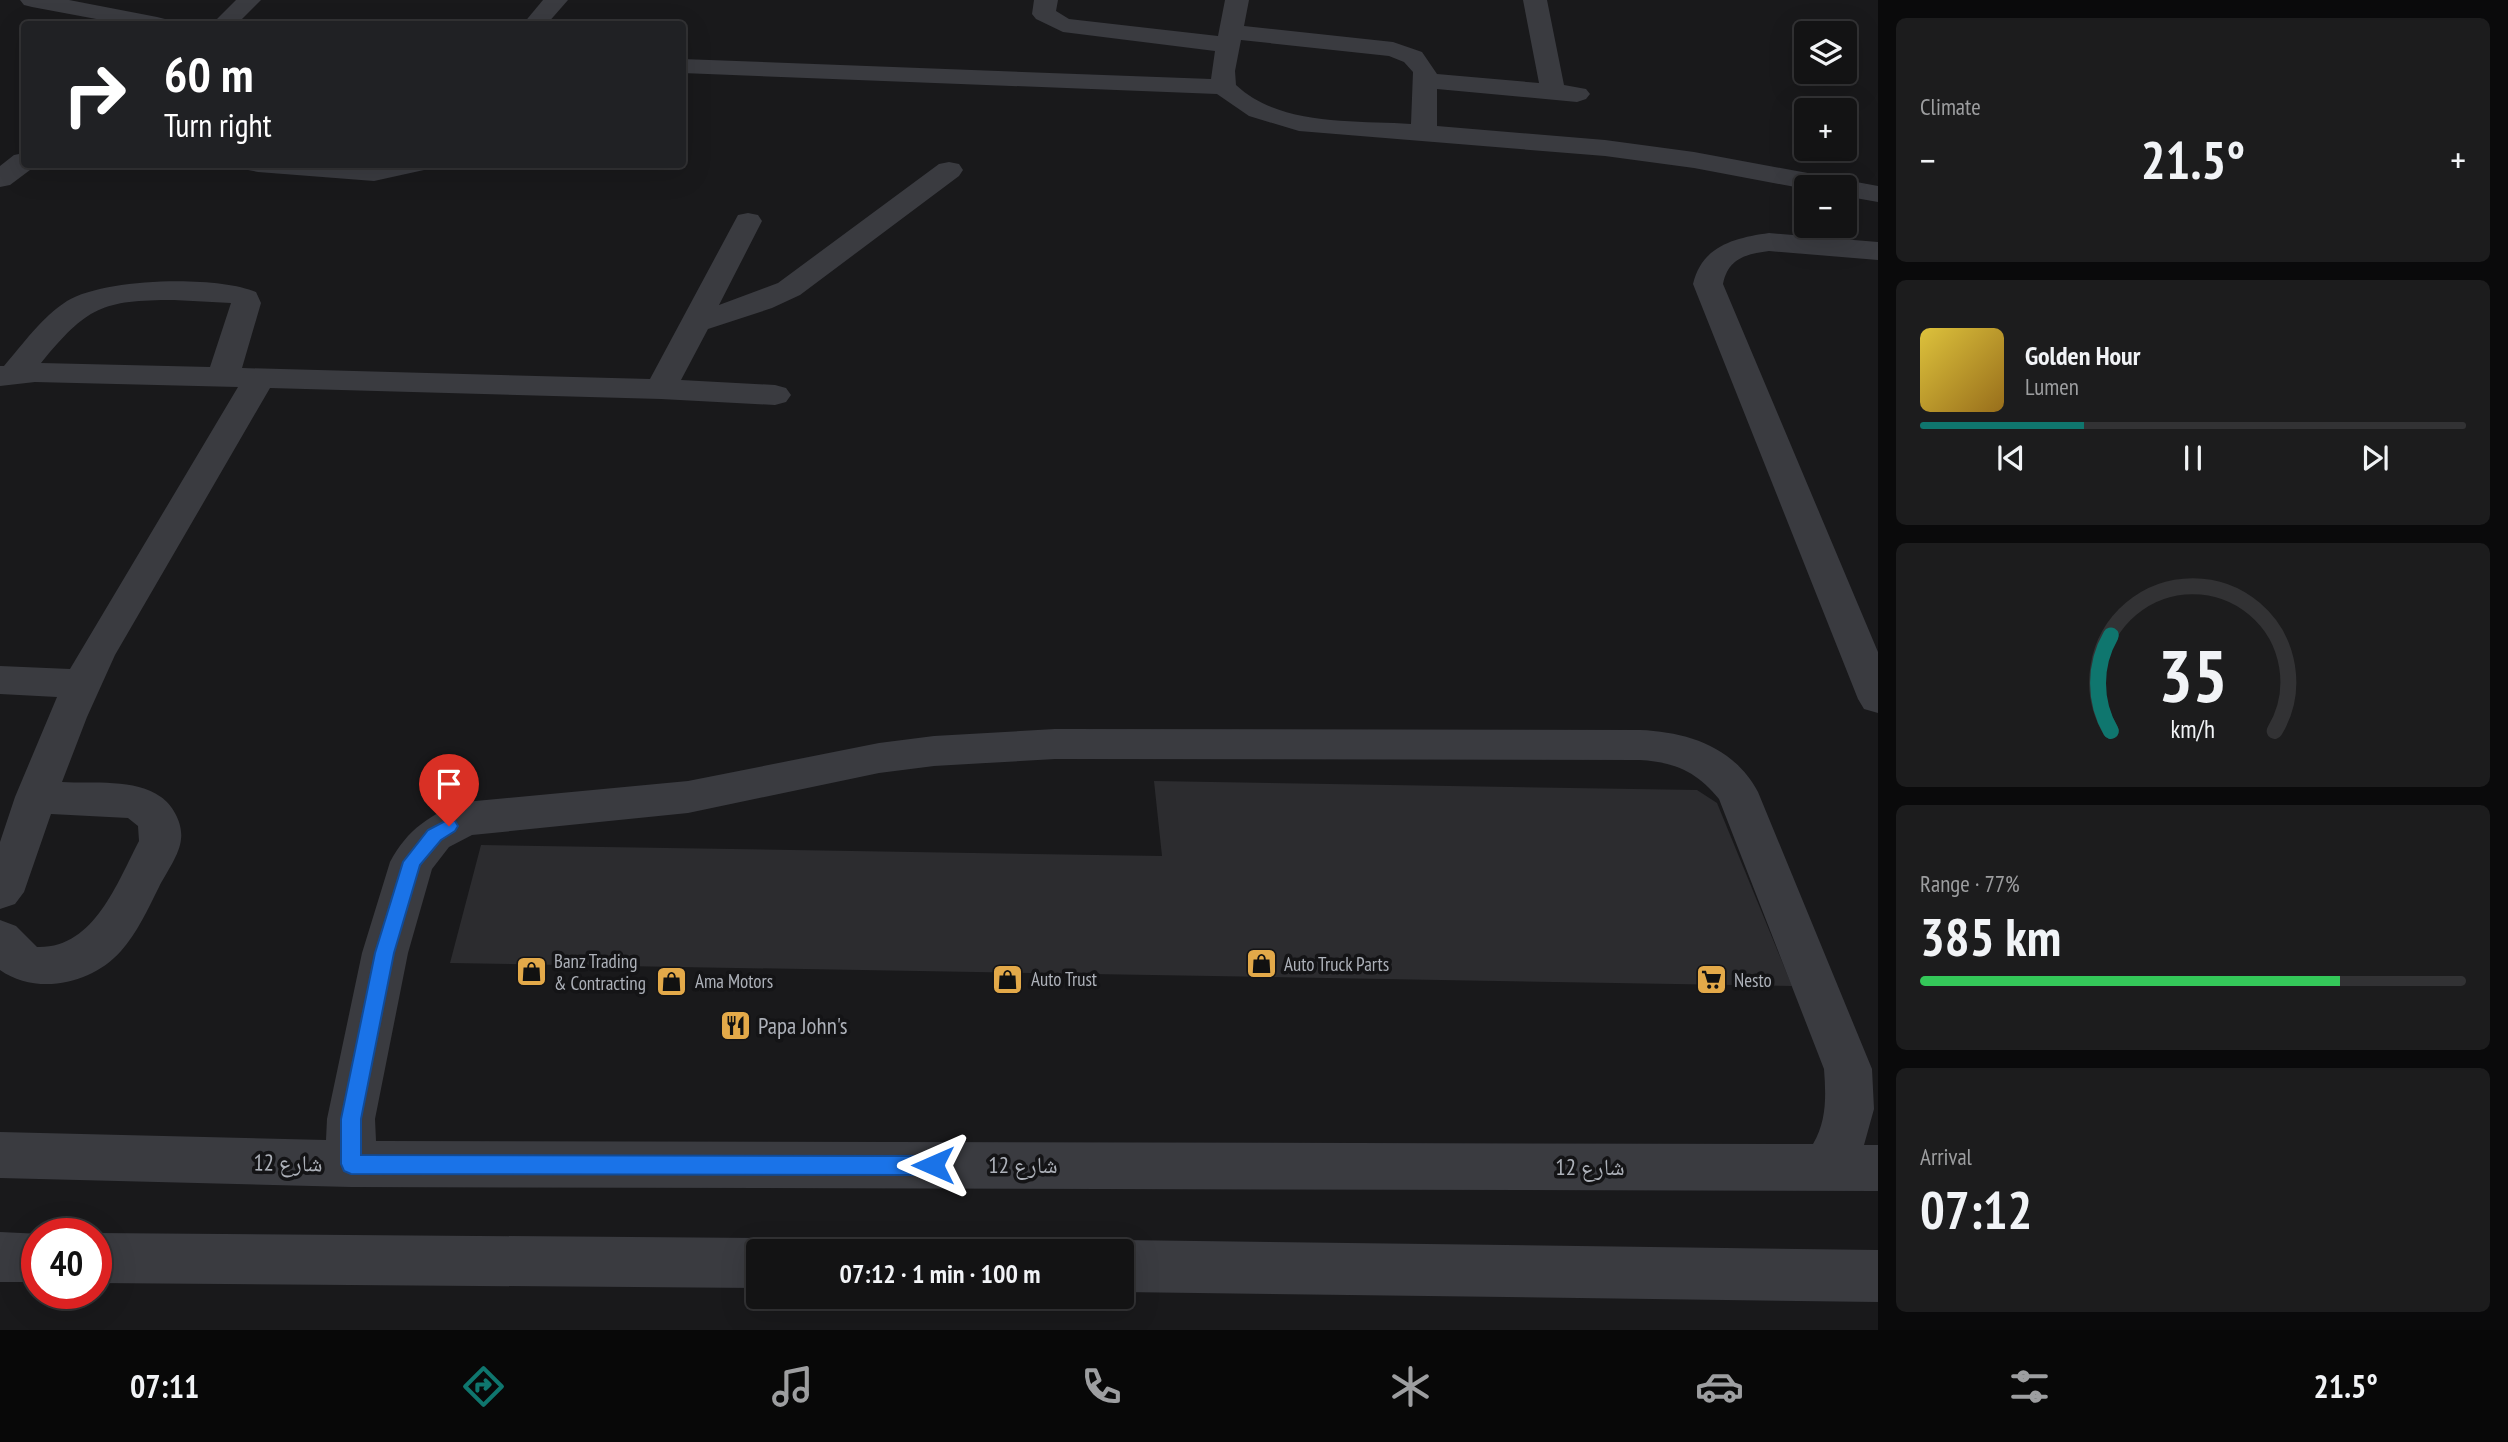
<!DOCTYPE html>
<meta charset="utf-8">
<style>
:root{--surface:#131314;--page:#1c1c1d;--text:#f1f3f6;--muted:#9d9ea0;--line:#323234;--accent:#0f766e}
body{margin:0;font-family:"PT Sans Narrow","Noto Naskh Arabic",sans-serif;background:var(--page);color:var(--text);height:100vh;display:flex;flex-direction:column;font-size:26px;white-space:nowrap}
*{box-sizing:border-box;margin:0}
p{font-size:23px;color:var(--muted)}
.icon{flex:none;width:38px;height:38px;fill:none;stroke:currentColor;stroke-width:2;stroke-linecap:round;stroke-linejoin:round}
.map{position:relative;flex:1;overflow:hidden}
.panel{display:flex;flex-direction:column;gap:18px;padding:18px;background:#0a0a0b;width:630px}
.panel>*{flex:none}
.guide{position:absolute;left:21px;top:21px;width:665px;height:147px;border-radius:7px;box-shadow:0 7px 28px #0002,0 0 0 2px var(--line);background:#202124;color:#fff;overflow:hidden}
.tools{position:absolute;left:1794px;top:21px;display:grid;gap:14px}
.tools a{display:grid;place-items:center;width:63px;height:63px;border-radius:7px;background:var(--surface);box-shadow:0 7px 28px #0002,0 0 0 2px var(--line);font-size:35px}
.speed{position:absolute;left:21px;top:1218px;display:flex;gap:14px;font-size:35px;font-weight:700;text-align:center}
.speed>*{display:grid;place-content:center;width:91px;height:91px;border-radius:50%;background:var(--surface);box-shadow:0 7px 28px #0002,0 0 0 2px var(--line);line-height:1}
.speed .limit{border:10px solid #d22;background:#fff;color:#111}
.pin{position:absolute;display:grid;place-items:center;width:60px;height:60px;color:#fff;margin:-72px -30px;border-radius:50% 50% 50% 0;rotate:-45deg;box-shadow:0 0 7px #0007}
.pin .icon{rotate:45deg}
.me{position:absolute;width:77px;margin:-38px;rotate:270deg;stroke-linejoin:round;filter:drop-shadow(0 0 5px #0008)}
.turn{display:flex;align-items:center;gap:24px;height:147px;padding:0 28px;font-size:32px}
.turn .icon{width:91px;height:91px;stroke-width:2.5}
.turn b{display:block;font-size:49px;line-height:60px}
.big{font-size:52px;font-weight:600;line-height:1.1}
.panel .tile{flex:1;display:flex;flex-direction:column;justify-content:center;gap:10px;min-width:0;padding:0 24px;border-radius:10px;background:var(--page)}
.panel .dial{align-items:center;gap:0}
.dial svg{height:182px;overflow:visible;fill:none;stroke:var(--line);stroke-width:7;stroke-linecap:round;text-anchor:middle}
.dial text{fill:var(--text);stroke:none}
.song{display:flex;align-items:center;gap:21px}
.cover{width:84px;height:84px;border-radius:10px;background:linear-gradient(135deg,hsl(50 70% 55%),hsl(40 70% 35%))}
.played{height:7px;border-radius:4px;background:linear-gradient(90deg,var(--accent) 30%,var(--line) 30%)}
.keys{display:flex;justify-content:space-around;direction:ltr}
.heat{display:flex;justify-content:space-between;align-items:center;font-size:38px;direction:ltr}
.charge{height:10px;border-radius:5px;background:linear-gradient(90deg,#34c759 77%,var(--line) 0)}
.trip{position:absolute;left:746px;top:1239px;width:388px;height:70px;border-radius:7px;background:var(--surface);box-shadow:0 7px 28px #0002,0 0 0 2px var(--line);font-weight:600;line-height:70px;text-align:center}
.menu{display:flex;height:112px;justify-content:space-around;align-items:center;background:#080808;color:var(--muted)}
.menu .icon{width:49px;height:49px}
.menu .active{color:var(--accent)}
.menu b{font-size:32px;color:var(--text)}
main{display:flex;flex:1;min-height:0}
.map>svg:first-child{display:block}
.building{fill:#2c2c2f}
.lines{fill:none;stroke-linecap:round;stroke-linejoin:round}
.minor{fill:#3a3b40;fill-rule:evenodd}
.route{fill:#1a73e8;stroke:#114b97;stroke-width:2}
.labels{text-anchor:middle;stroke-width:7;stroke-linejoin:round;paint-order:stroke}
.poi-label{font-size:19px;fill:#adb1b9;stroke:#141416;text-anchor:start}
.near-poi-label{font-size:23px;fill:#adb1b9;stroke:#141416;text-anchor:start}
.near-street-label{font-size:23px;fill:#adb1b9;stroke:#141416}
</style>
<main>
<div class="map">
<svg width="1878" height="1330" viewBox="0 0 1878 1330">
<rect width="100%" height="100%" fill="#19191b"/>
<path class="building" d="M1154,781L1697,790L1717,803L1792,986L450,963L481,845L1162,856Z"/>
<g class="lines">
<g class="minor">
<path d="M20,0H69L157,17L165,19L169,24H123L32,7L24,5Z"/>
<path d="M236,0H261L237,24H212Z"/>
<path d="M543,0H568L547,24H523Z"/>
<path d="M1034,0H1058L1056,11L1069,19L1218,36L1225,0H1249L1244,26L1393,42L1422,52L1437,74L1539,83L1523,0H1547L1564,85L1586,89L1590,94L1586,99L1577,102L1437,89V126L1605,140L1694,152L1878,186V202L1844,196V187L1806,189L1694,168L1605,156L1299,131L1249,116L1217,94L682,73V59L1211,79L1215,51L1063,32L1036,19L1032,14ZM1241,40L1389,56L1404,62L1413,72L1411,124C1354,120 1281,127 1236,85L1235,71Z"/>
<path d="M24,153V164H35L34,167L10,185L0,187V166L14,155Z"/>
<path d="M949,162L959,164L963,170L959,176L800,295L772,308L708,329L681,380L775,385L786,388L791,395L786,402L775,405L661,399L270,388L115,655L87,717L62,782C93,784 135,778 161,797C173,805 183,824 181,839C180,854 166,873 159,887C148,909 137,933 121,951C92,984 37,996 0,970V920L16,926L37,947C94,949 117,883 139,841L138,826L128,818L51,814L24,892L15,904L0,909V842L15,797L57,697L0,694V666L70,669L238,387L35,382L0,386V366H4C23,344 42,317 67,301C104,278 216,275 256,292L261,303L242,368L650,379L738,215L748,213L758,215L762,221L719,305L778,283L939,164ZM174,300L231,303L210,367L41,363C87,307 102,300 174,300Z"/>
<path d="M245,164H427L424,170L374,181L258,172L248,170Z"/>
<path d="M1769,233L1878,242V260L1769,251C1745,254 1728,259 1723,284L1878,652V713L1864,709L1858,699L1693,284C1702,246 1734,238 1769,233Z"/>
<path d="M1055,729L1640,730C1688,732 1734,747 1758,792L1872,1069L1874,1109L1864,1145H1878V1191L351,1187L0,1178V1132L326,1140L327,1119L362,953L390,862C407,830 431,813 465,802L688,781L879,743L934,736ZM1055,759L1640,760C1675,762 1697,772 1719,799L1824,1069C1826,1095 1827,1121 1813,1144L376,1141L375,1119L408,953L432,869L449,847L472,835L688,813L879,773L934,766Z"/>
<path d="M0,1232L42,1234H37V1282H0Z"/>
<path d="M96,1233L758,1238L776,1245L779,1251H758V1288L96,1283V1234H93Z"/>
<path d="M1122,1240L1878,1250V1302L1122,1292V1251H1102L1104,1248Z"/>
</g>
</g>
<path class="route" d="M449,819L455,821L458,826L455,831L441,840L420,865L394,953L361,1119V1155L933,1156L940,1158L943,1165L940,1172L933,1175L351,1174L344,1171L341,1164V1119L375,953L403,862L428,830Z"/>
<defs>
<symbol id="shop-square" viewBox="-11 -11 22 22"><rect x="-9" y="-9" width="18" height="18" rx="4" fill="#e3a949" stroke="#141416"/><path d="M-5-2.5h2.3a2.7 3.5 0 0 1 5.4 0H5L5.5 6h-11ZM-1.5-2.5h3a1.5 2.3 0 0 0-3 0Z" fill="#111"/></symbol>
<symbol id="supermarket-square" viewBox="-11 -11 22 22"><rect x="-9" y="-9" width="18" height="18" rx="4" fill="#e3a949" stroke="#141416"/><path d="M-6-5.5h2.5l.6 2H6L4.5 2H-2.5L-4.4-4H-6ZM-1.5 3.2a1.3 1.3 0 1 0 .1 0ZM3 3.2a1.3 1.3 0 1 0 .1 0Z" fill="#111"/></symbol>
<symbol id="restaurant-square" viewBox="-11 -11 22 22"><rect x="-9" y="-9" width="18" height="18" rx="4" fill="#e3a949" stroke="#141416"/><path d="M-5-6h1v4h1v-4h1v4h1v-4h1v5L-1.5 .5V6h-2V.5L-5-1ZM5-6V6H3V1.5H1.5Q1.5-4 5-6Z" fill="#111"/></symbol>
</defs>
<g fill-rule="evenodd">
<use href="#shop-square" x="1244" y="946" width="35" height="35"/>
<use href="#shop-square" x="514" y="954" width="35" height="35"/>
<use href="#shop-square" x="990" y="962" width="35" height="35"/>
<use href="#supermarket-square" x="1694" y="962" width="35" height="35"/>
<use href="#shop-square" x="654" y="964" width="35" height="35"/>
<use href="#restaurant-square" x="718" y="1008" width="35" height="35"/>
</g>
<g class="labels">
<g class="poi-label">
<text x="554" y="968">Banz Trading<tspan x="554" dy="22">&amp; Contracting</tspan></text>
<text x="1284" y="971">Auto Truck Parts</text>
<text x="1031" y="986">Auto Trust</text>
<text x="1734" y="987">Nesto</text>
<text x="695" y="988">Ama Motors</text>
</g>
<g class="near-poi-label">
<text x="758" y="1034">Papa John's</text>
</g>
<g class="near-street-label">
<text transform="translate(288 1163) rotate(1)" y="8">شارع 12</text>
<text x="1023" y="1173">شارع 12</text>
<text x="1590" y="1175">شارع 12</text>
</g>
</g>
</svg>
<div class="tools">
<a><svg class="icon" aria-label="layers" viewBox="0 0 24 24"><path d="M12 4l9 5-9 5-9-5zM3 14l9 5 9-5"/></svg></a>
<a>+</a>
<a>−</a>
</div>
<div class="speed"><div class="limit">40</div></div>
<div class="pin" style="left:449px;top:826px;background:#d93025"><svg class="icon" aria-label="arrive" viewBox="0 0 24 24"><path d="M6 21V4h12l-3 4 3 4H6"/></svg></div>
<svg class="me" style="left:933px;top:1165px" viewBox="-20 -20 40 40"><path d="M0-17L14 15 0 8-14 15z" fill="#1a73e8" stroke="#fff" stroke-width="4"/></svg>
<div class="trip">07:12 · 1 min · 100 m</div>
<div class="guide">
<div class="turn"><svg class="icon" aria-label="right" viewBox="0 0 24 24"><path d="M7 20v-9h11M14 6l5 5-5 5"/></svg><div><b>60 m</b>Turn right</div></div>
</div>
</div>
<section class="panel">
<div class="tile"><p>Climate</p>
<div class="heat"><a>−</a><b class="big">21.5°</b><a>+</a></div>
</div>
<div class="tile">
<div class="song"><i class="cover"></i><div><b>Golden Hour</b><p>Lumen</p></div></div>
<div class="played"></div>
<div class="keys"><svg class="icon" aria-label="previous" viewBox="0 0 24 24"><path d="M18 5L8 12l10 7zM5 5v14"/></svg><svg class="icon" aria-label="pause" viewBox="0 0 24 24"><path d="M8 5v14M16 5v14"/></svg><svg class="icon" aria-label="next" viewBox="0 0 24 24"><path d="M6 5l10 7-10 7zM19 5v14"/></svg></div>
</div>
<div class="tile dial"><svg viewBox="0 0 100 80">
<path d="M14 69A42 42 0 1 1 86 69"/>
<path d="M14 69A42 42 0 0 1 14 27" stroke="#0f766e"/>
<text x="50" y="56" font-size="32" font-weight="700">35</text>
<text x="50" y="72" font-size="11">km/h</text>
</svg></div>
<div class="tile"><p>Range · 77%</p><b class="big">385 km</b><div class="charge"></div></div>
<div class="tile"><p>Arrival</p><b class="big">07:12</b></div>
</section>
</main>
<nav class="menu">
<b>07:11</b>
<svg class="icon active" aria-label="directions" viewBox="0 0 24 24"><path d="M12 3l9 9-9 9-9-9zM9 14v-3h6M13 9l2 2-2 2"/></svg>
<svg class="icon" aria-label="music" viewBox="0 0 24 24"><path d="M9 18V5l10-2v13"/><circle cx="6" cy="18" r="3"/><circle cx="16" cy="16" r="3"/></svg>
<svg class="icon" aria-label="phone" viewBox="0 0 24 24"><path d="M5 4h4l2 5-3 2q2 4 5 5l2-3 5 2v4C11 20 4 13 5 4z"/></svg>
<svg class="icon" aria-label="climate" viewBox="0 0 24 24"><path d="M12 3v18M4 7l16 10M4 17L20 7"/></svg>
<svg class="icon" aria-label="car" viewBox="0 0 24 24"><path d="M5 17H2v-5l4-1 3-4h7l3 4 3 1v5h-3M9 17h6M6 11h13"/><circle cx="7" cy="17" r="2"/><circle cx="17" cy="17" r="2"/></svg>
<svg class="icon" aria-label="filters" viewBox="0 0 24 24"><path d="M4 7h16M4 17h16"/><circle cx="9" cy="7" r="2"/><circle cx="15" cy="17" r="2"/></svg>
<b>21.5°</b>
</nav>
